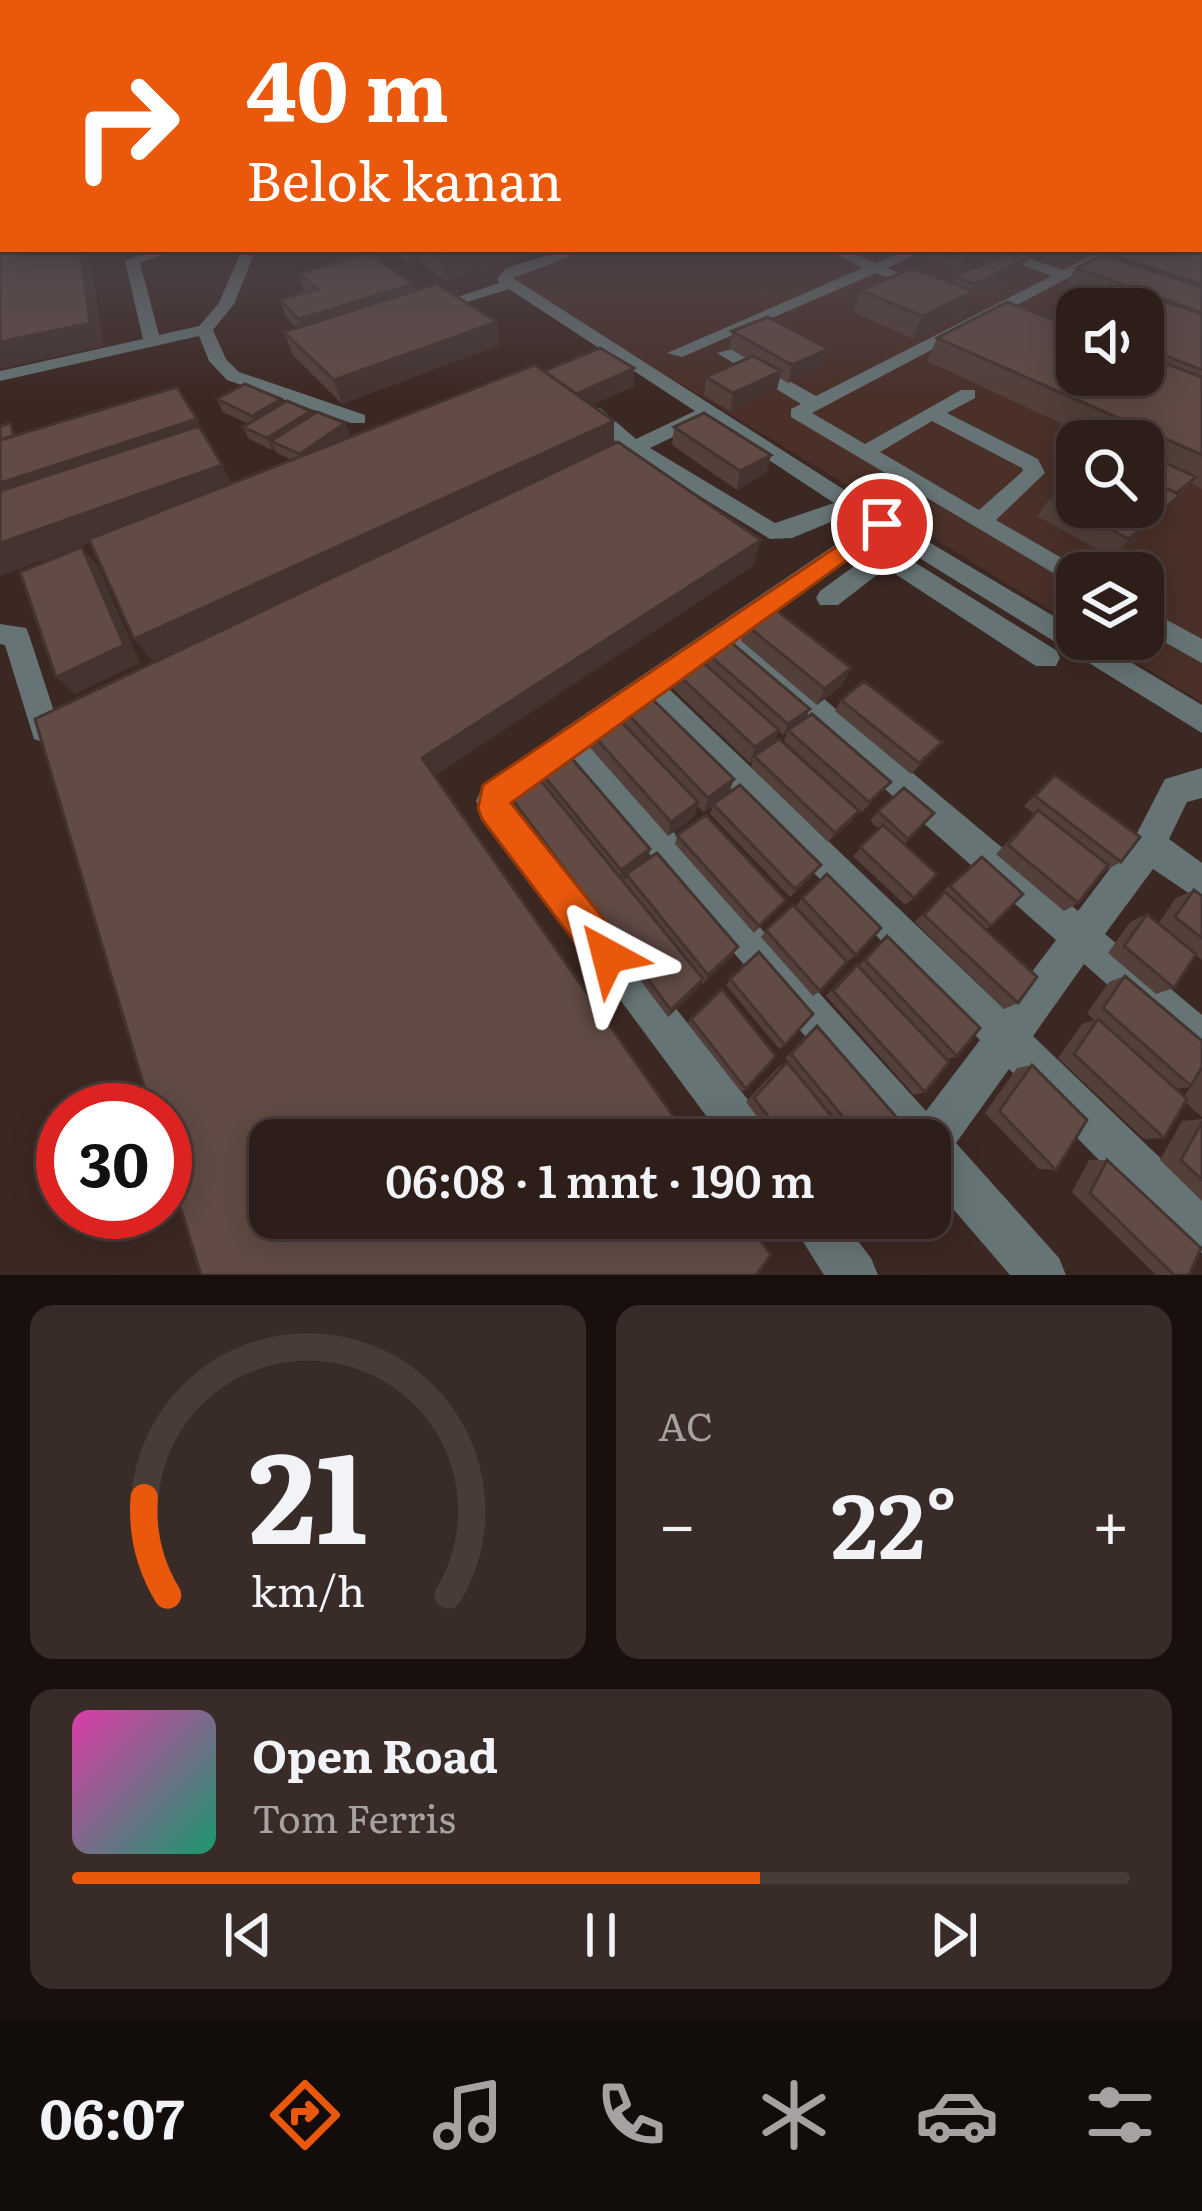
<!DOCTYPE html>
<html lang="id">
<meta charset="utf-8">
<style>
:root{--surface:#2d1e1a;--page:#392b27;--text:#f1f3f6;--muted:#a7a2a2;--line:#483c39;--accent:#ea580c}
body{margin:0;font-family:Literata,serif;background:var(--page);color:var(--text);height:100vh;display:flex;flex-direction:column;font-size:45px;white-space:nowrap}
*{box-sizing:border-box;margin:0}
p{font-size:39px;color:var(--muted)}
.icon{flex:none;width:66px;height:66px;fill:none;stroke:currentColor;stroke-width:2;stroke-linecap:round;stroke-linejoin:round}
.map{position:relative;height:1275px;overflow:hidden}
.sheet{display:flex;flex-direction:column;gap:30px;padding:30px;background:#19100e;flex:1}
.sheet>*{flex:none}
.banner{position:absolute;left:0px;top:0px;width:1203px;height:252px;box-shadow:0 6px 30px #0003,0 0 0 3px var(--line);background:#ea580c;color:#fff;overflow:hidden}
.controls{position:absolute;left:1056px;top:288px;display:grid;gap:24px}
.controls a{display:grid;place-items:center;width:108px;height:108px;border-radius:24px;background:var(--surface);box-shadow:0 6px 30px #0003,0 0 0 3px var(--line);font-size:60px}
.speed{position:absolute;left:36px;top:1083px;display:flex;gap:24px;font-size:60px;font-weight:700;text-align:center}
.speed>*{display:grid;place-content:center;width:156px;height:156px;border-radius:50%;background:var(--surface);box-shadow:0 6px 30px #0003,0 0 0 3px var(--line);line-height:1}
.speed .limit{border:18px solid #d22;background:#fff;color:#111}
.pin{position:absolute;display:grid;place-items:center;width:102px;height:102px;color:#fff;margin:-51px;border:6px solid #fff;border-radius:50%;box-shadow:0 3px 12px #0007}
.me{position:absolute;width:132px;margin:-66px;rotate:322deg;stroke-linejoin:round;filter:drop-shadow(0 0 9px #0008)}
.turn{display:flex;align-items:center;gap:42px;height:252px;padding:0 48px;font-size:54px}
.turn .icon{width:156px;height:156px;stroke-width:2.5}
.turn b{display:block;font-size:84px;line-height:102px}
.big{font-size:90px;font-weight:600;line-height:1.1}
.sheet .widget{flex:1;display:flex;flex-direction:column;justify-content:center;gap:18px;min-width:0;padding:0 42px;border-radius:24px;background:var(--page)}
.sheet .dial{align-items:center;gap:0}
.dial svg{height:312px;overflow:visible;fill:none;stroke:var(--line);stroke-width:7;stroke-linecap:round;text-anchor:middle}
.dial text{fill:var(--text);stroke:none}
.song{display:flex;align-items:center;gap:36px}
.cover{width:144px;height:144px;border-radius:18px;background:linear-gradient(135deg,hsl(320 70% 55%),hsl(160 70% 35%))}
.played{height:12px;border-radius:6px;background:linear-gradient(90deg,var(--accent) 65%,var(--line) 65%)}
.keys{display:flex;justify-content:space-around;direction:ltr}
.heat{display:flex;justify-content:space-between;align-items:center;font-size:66px;direction:ltr}
.sheet .tiles{flex:1;display:grid;gap:30px;grid-template-columns:1fr 1fr}
.widget:last-child{grid-column:span 2}
.trip{position:absolute;left:249px;top:1119px;width:702px;height:120px;border-radius:24px;background:var(--surface);box-shadow:0 6px 30px #0003,0 0 0 3px var(--line);font-weight:600;line-height:120px;text-align:center}
.dock{display:flex;height:192px;justify-content:space-around;align-items:center;background:#120c0a;color:var(--muted)}
.dock .icon{width:84px;height:84px}
.dock .active{color:var(--accent)}
.dock b{font-size:54px;color:var(--text)}
.map>svg:first-child{display:block}
.built{fill:#4a3029;fill-rule:evenodd}
.lines{fill:none;stroke-linecap:round;stroke-linejoin:round}
.minor{fill:#677475;fill-rule:evenodd}
.wall{fill:#53403a;fill-rule:evenodd}
.shaded-wall{fill:#443430}
.building{fill:#614b44;stroke:#443430;stroke-width:3}
.route{fill:#ea580c;stroke:#983908;stroke-width:3}
</style>
<div class="map">
<svg width="1202" height="1275" viewBox="0 0 1202 1275">
<rect width="100%" height="100%" fill="#3c2822"/>
<path class="built" d="M1202,221V702L1098,639H1143V573H1077V626L514,282L521,272L597,249H1200ZM1077,309H1143V375H1077ZM1077,441H1143V507H1077Z"/>
<g class="lines">
<g class="minor">
<path d="M157,249H179L140,263L159,335L199,326L219,303L242,249H256L234,304L213,330L226,359L239,372L365,415V423H351L227,380L209,361L199,336L0,381V371L143,339L125,261Z"/>
<path d="M569,249H591L513,278L890,519L1077,630V639H1092L1202,705V733L908,551L903,555L1056,650L1060,658L1056,666H1036L886,568L838,605H820L816,598L820,591L890,540L883,535L745,633L1078,911L1137,833L1165,779L1202,768V798L1187,802L1169,839L1202,863V902L1153,869L1105,934L1202,1015V1061L1188,1055L1084,964L1033,1036L1202,1198V1253L1185,1247L1009,1069L956,1143L1059,1258L1066,1275H1010L930,1182V1140H894L569,760L514,803L767,1124L773,1140H724L481,812L476,801L481,790L560,731L866,524L850,514L792,538L770,539L634,456L603,471H587V461L621,446L586,416V408H600L636,439L695,411L509,289L448,308L440,303L499,283L497,279L506,268ZM708,420L834,503L775,523L650,448ZM725,648L1056,940L1004,1009L668,688ZM646,704L980,1040L926,1111L592,742Z"/>
<path d="M824,249H843L876,263L908,249H927L888,268L934,289L921,292L876,273L682,357L667,353L863,268Z"/>
<path d="M979,249H1000L1063,270L1105,249H1123L812,413L865,444L961,390H975V398L947,413L1038,459L1045,473L996,520L1086,572L1077,573V587L791,417V409L801,404L717,353L732,349L816,396L1052,276ZM932,421L1022,468L1023,471L979,510L880,452Z"/>
<path d="M1143,607L1202,639V663L1143,630Z"/>
<path d="M0,624L26,628L29,635L60,730L56,739L45,743L34,739L5,645L0,644Z"/>
<path d="M788,1218H840L871,1258L878,1275H824Z"/>
</g>
</g>
<g class="wall">
<path d="M1202,230V489L1191,483L1164,513L1113,558L1037,516L1050,498L1143,507V441H1099L927,361L937,338L1061,323L1064,317L1077,310V375H1143V309L1094,301L1064,289L1076,268L1099,257L1102,252Z"/>
<path d="M391,249H550L445,280L422,264L421,261L411,264Z"/>
<path d="M930,249H989L985,258L956,271L926,259Z"/>
<path d="M298,273L416,291L497,322L499,345L342,404L293,355L284,332L297,328L286,317L280,300L307,293L304,290Z"/>
<path d="M1019,276L970,300L964,313L913,339L854,312L860,290L952,283L954,277Z"/>
<path d="M732,331L829,349L824,367L788,383L780,378L777,389L730,411L704,395L706,377L747,359L729,348Z"/>
<path d="M544,371L634,386L592,405L614,421V444L754,565L434,776L154,662L134,639L91,542L20,434L209,444L232,483L292,460L277,453L275,449L272,450L249,439L243,427L249,424L223,412L217,399L283,403L312,415L345,423L350,435L343,440Z"/>
<path d="M674,427L771,455L766,473L737,490L672,445Z"/>
<path d="M745,624L851,668L842,685L817,705L741,641Z"/>
<path d="M700,647L805,718L891,782L862,812L784,741L787,732L783,735L778,731L774,743L852,821L828,842L751,767L753,760L750,763L665,681L667,664L698,658Z"/>
<path d="M841,700L942,742L911,774L835,711Z"/>
<path d="M620,706L734,779L729,793L821,865L815,873L790,897L710,814L713,806L704,812L697,806L694,817L668,836L585,742V726L620,720Z"/>
<path d="M535,765L650,849L648,859L732,956L703,984L701,982L698,988L668,1017L508,805L505,790L537,777Z"/>
<path d="M1055,775L1121,862L1106,870L1105,869L1078,903L1064,911L996,854L1034,814L1024,806Z"/>
<path d="M878,811L934,813L904,844L914,898L905,905L853,856L879,829L870,821Z"/>
<path d="M677,835L786,900L754,933L675,844Z"/>
<path d="M971,865L991,926L986,930L1018,1003L1004,1009L915,922L941,895L940,894Z"/>
<path d="M1194,890L1202,896V960L1196,955L1174,988L1156,994L1108,953L1130,922L1147,914L1158,924L1176,898Z"/>
<path d="M802,898L856,955L848,961L796,906Z"/>
<path d="M766,930L820,991L813,996L761,937Z"/>
<path d="M887,936L957,1056L947,1060L925,1092L914,1095L826,996L849,971L858,966Z"/>
<path d="M1125,976L1202,1041V1117L1185,1102L1164,1138L1144,1139L1058,1058L1082,1024L1094,1020L1087,1013L1109,982ZM1190,1087L1184,1097L1175,1089Z"/>
<path d="M730,979L785,1045L779,1049L726,985Z"/>
<path d="M691,1019L746,1089L741,1092L688,1023Z"/>
<path d="M817,1026L906,1140H852L785,1058L810,1031Z"/>
<path d="M787,1062L851,1140H775L746,1102L778,1067Z"/>
<path d="M1032,1065L1056,1170L1039,1169L985,1113L1017,1068Z"/>
<path d="M1202,1119V1201L1160,1160L1182,1121Z"/>
<path d="M1089,1160H1107L1189,1275H1156L1072,1192Z"/>
<path d="M835,1218H880L863,1240L848,1236Z"/>
</g>
<g class="shaded-wall">
<path d="M80,249H89L104,346L0,369V342Z"/>
<path d="M408,249H419L421,261L411,264Z"/>
<path d="M476,249H550L445,280L441,259Z"/>
<path d="M986,249H989L985,258L956,271L960,260Z"/>
<path d="M1026,260L1019,276L970,300L964,313L913,339L922,316L971,292L975,284Z"/>
<path d="M414,284L418,301L305,336L299,319Z"/>
<path d="M497,322L499,345L342,404L334,380Z"/>
<path d="M829,349L824,367L788,383L792,365Z"/>
<path d="M634,368V386L574,413L573,395Z"/>
<path d="M781,371L777,389L730,411L733,393Z"/>
<path d="M281,399L286,412L258,428L252,416Z"/>
<path d="M311,411L315,423L271,441L275,449L272,450L267,438Z"/>
<path d="M197,419L210,443L0,514V483Z"/>
<path d="M614,421V445L154,662L134,639Z"/>
<path d="M345,423L350,435L305,466L300,454Z"/>
<path d="M771,455L766,473L737,490L740,471Z"/>
<path d="M222,465L235,489L0,576V543Z"/>
<path d="M1180,495L1164,513L1113,558L1129,539Z"/>
<path d="M761,540L754,565L431,778L422,758Z"/>
<path d="M82,547L98,566L140,663L75,694L56,677Z"/>
<path d="M851,668L842,685L817,705L825,689Z"/>
<path d="M810,709L805,720L783,735L788,724Z"/>
<path d="M779,730L772,747L754,756L750,763L755,747Z"/>
<path d="M734,779L728,794L704,812L708,798Z"/>
<path d="M698,802L694,817L668,836L671,822Z"/>
<path d="M859,811L852,821L828,842L835,833Z"/>
<path d="M650,849L648,862L626,874V878L620,883L621,870Z"/>
<path d="M738,947L732,956L703,984L708,975Z"/>
<path d="M703,979L698,988L668,1017L671,1010Z"/>
</g>
<g class="building">
<path d="M1200,229L1202,230V284L1102,252L1107,249H1200Z"/>
<path d="M3,234V249H80L90,323L0,342V235Z"/>
<path d="M426,249H476L441,259Z"/>
<path d="M931,249H986L960,260Z"/>
<path d="M1006,253L1026,260L975,284L954,277Z"/>
<path d="M368,254L414,284L299,319L280,300L318,289L298,273Z"/>
<path d="M1103,255L1202,287V313L1076,268Z"/>
<path d="M913,268L974,291L922,316L860,290Z"/>
<path d="M436,284L497,322L334,380L284,332Z"/>
<path d="M1120,286L1202,314V370L1143,347V309H1079Z"/>
<path d="M1007,302L1077,329V375H1143V355L1202,377V455L937,338Z"/>
<path d="M1077,310V322L1064,317Z"/>
<path d="M768,317L829,349L792,365L732,331Z"/>
<path d="M600,348L634,368L576,394L544,371Z"/>
<path d="M753,356L781,371L733,393L706,377Z"/>
<path d="M535,365L614,421L134,639L89,539Z"/>
<path d="M245,384L281,399L252,416L217,399Z"/>
<path d="M177,387L197,419L0,483V440Z"/>
<path d="M287,401L311,411L267,438L243,427Z"/>
<path d="M317,412L345,423L300,454L271,441Z"/>
<path d="M704,413L771,455L740,471L674,427Z"/>
<path d="M11,423L13,436L0,440V426Z"/>
<path d="M199,426L222,465L0,543V491Z"/>
<path d="M618,442L761,540L422,758L690,1140H270V1218H744L771,1255L756,1275H201L165,1156V1110H151L35,719Z"/>
<path d="M1143,453L1196,477L1177,493L1143,477Z"/>
<path d="M1077,477V507H1143V477L1180,495L1129,539L1050,498Z"/>
<path d="M82,547L124,645L56,677L20,572Z"/>
<path d="M771,606L851,668L825,689L745,624Z"/>
<path d="M720,633L810,709L788,724L700,647Z"/>
<path d="M689,650L779,730L755,747L667,664Z"/>
<path d="M864,681L942,742L919,763L841,700Z"/>
<path d="M643,690L734,779L708,798L620,706Z"/>
<path d="M609,709L698,802L671,822L585,726Z"/>
<path d="M812,714L891,782L869,802L788,730Z"/>
<path d="M779,739L859,811L835,833L754,756Z"/>
<path d="M562,747L650,849L621,870L535,765Z"/>
<path d="M533,771L703,979L671,1010L505,790Z"/>
<path d="M1055,775L1140,837L1121,862L1035,796Z"/>
<path d="M740,785L821,865L795,889L713,804Z"/>
<path d="M904,788L934,813L908,839L878,811Z"/>
<path d="M1038,810L1108,865L1078,903L1008,845Z"/>
<path d="M706,815L786,900L759,926L677,835Z"/>
<path d="M883,825L937,874L914,898L860,847Z"/>
<path d="M657,853L738,947L708,975L626,874Z"/>
<path d="M982,857L1023,894L991,926L950,886Z"/>
<path d="M827,874L881,928L856,955L802,898Z"/>
<path d="M1194,890L1202,896V938L1175,917Z"/>
<path d="M945,892L1037,977L1018,1003L924,915Z"/>
<path d="M793,905L847,962L820,991L766,930Z"/>
<path d="M1147,914L1196,954L1174,988L1124,946Z"/>
<path d="M887,936L980,1028L957,1056L865,960Z"/>
<path d="M759,952L813,1014L785,1045L730,979Z"/>
<path d="M857,965L949,1062L925,1092L833,991Z"/>
<path d="M1125,976L1202,1041V1067L1191,1086L1103,1008Z"/>
<path d="M722,989L776,1056L746,1089L691,1019Z"/>
<path d="M1098,1019L1187,1099L1164,1138L1074,1054Z"/>
<path d="M817,1026L911,1134L906,1140H862L791,1054Z"/>
<path d="M787,1062L851,1140H786L754,1098Z"/>
<path d="M1032,1065L1087,1120L1056,1170L999,1111Z"/>
<path d="M1202,1122V1180L1181,1160Z"/>
<path d="M1107,1160L1201,1248L1189,1275H1174L1090,1193Z"/>
<path d="M846,1218H880L863,1240Z"/>
</g>
<linearGradient id="sky" x2="0" y2="1"><stop stop-color="#211613"/><stop offset="0.55" stop-color="#50484f"/><stop offset="1" stop-color="#50484f" stop-opacity="0"/></linearGradient>
<rect width="1202" height="399" fill="url(#sky)"/>
<path class="route" d="M882,516L893,524L890,529L511,803L622,942L627,956L622,969L608,975L595,969L482,819L478,808L483,785Z"/>
</svg>
<div class="controls">
<a><svg class="icon" aria-label="sound" viewBox="0 0 24 24"><path d="M4 9h4l5-4v14l-5-4H4zM17 9q2 3 0 6"/></svg></a>
<a><svg class="icon" aria-label="search" viewBox="0 0 24 24"><circle cx="10" cy="10" r="6"/><path d="M15 15l6 6"/></svg></a>
<a><svg class="icon" aria-label="layers" viewBox="0 0 24 24"><path d="M12 4l9 5-9 5-9-5zM3 14l9 5 9-5"/></svg></a>
</div>
<div class="speed"><div class="limit">30</div></div>
<div class="pin" style="left:882px;top:524px;background:#d93025"><svg class="icon" aria-label="arrive" viewBox="0 0 24 24"><path d="M6 21V4h12l-3 4 3 4H6"/></svg></div>
<svg class="me" style="left:608px;top:956px" viewBox="-20 -20 40 40"><path d="M0-17L14 15 0 8-14 15z" fill="#ea580c" stroke="#fff" stroke-width="4"/></svg>
<div class="trip">06:08 · 1 mnt · 190 m</div>
<div class="banner">
<div class="turn"><svg class="icon" aria-label="right" viewBox="0 0 24 24"><path d="M7 20v-9h11M14 6l5 5-5 5"/></svg><div><b>40 m</b>Belok kanan</div></div>
</div>
</div>
<section class="sheet">
<div class="tiles">
<div class="widget dial"><svg viewBox="0 0 100 80">
<path d="M14 69A42 42 0 1 1 86 69"/>
<path d="M14 69A42 42 0 0 1 8 44" stroke="#ea580c"/>
<text x="50" y="56" font-size="32" font-weight="700">21</text>
<text x="50" y="72" font-size="11">km/h</text>
</svg></div>
<div class="widget"><p>AC</p>
<div class="heat"><a>−</a><b class="big">22°</b><a>+</a></div>
</div>
<div class="widget">
<div class="song"><i class="cover"></i><div><b>Open Road</b><p>Tom Ferris</p></div></div>
<div class="played"></div>
<div class="keys"><svg class="icon" aria-label="previous" viewBox="0 0 24 24"><path d="M18 5L8 12l10 7zM5 5v14"/></svg><svg class="icon" aria-label="pause" viewBox="0 0 24 24"><path d="M8 5v14M16 5v14"/></svg><svg class="icon" aria-label="next" viewBox="0 0 24 24"><path d="M6 5l10 7-10 7zM19 5v14"/></svg></div>
</div>
</div>
</section>
<nav class="dock">
<b>06:07</b>
<svg class="icon active" aria-label="directions" viewBox="0 0 24 24"><path d="M12 3l9 9-9 9-9-9zM9 14v-3h6M13 9l2 2-2 2"/></svg>
<svg class="icon" aria-label="music" viewBox="0 0 24 24"><path d="M9 18V5l10-2v13"/><circle cx="6" cy="18" r="3"/><circle cx="16" cy="16" r="3"/></svg>
<svg class="icon" aria-label="phone" viewBox="0 0 24 24"><path d="M5 4h4l2 5-3 2q2 4 5 5l2-3 5 2v4C11 20 4 13 5 4z"/></svg>
<svg class="icon" aria-label="climate" viewBox="0 0 24 24"><path d="M12 3v18M4 7l16 10M4 17L20 7"/></svg>
<svg class="icon" aria-label="car" viewBox="0 0 24 24"><path d="M5 17H2v-5l4-1 3-4h7l3 4 3 1v5h-3M9 17h6M6 11h13"/><circle cx="7" cy="17" r="2"/><circle cx="17" cy="17" r="2"/></svg>
<svg class="icon" aria-label="filters" viewBox="0 0 24 24"><path d="M4 7h16M4 17h16"/><circle cx="9" cy="7" r="2"/><circle cx="15" cy="17" r="2"/></svg>
</nav>
